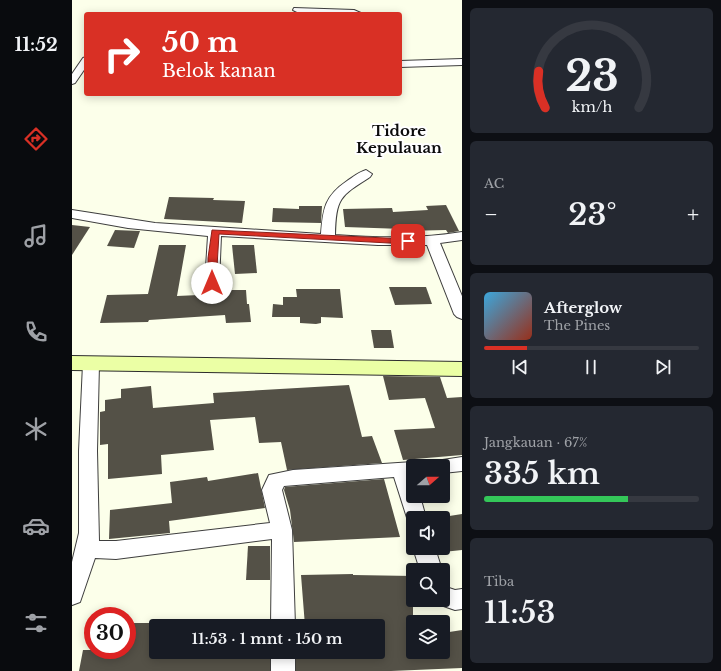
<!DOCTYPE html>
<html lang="id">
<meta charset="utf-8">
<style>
:root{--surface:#171b24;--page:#242831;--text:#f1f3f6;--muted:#9ea1a6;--line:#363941;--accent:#d93025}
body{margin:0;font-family:"Libre Baskerville",serif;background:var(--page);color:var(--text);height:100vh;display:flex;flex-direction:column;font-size:15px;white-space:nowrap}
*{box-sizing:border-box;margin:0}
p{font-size:13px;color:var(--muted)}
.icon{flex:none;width:22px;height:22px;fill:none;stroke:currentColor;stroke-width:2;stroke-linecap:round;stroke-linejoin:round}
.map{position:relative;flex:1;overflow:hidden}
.side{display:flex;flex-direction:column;gap:8px;padding:8px;background:#0d0f14;width:259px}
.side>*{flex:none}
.banner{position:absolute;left:12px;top:12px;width:318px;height:84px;border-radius:4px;box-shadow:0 2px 10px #0003;background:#d93025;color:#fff;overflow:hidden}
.needle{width:26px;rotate:70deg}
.controls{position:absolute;left:334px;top:459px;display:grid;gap:8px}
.controls a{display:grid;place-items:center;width:44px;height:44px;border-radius:4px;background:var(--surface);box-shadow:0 2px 10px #0003;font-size:20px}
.speed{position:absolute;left:12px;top:607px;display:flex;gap:8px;font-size:20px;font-weight:700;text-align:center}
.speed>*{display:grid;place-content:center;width:52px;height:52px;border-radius:50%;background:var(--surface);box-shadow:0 2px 10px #0003;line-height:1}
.speed .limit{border:6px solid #d22;background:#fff;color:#111}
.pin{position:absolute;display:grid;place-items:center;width:34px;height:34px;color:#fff;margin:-17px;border-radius:8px;box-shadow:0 2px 6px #0006}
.me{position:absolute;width:44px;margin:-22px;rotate:0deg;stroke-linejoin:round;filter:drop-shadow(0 0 3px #0008)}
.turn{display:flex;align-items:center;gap:14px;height:84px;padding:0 12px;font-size:18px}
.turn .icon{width:52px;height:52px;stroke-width:2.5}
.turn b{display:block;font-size:28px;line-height:34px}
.big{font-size:30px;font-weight:600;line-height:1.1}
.side .widget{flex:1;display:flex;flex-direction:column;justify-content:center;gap:6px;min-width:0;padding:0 14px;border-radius:6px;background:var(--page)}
.side .dial{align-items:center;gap:0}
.dial svg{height:104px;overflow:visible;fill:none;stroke:var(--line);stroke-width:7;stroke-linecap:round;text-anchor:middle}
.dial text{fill:var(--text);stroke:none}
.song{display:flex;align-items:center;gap:12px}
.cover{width:48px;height:48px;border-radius:6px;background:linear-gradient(135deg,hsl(200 70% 55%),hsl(10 70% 35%))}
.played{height:4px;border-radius:2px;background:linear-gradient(90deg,var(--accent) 20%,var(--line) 20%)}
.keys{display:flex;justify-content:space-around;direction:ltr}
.heat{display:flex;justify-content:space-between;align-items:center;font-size:22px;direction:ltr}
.charge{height:6px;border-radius:3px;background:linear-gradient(90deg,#34c759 67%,var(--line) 0)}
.trip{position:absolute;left:77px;top:619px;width:236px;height:40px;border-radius:4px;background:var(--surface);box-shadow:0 2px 10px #0003;font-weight:600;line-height:40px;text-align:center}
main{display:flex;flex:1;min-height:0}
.dock{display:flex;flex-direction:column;width:72px;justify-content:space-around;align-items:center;background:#090b0e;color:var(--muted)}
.dock .icon{width:28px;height:28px}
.dock .active{color:var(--accent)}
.dock b{font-size:18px;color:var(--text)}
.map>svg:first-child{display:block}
.building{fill:#545147}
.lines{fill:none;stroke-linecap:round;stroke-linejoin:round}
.street-casing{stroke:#3e3e3e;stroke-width:2}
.secondary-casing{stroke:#2d2d2d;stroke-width:2}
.street{fill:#fff;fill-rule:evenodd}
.secondary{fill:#ebffa5;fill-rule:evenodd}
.route{fill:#d93025;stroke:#8d1f18}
.labels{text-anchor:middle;stroke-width:4;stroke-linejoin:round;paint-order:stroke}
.far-town-label{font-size:15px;font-weight:bold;fill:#0b0b0b;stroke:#fff}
</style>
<main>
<nav class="dock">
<b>11:52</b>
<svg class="icon active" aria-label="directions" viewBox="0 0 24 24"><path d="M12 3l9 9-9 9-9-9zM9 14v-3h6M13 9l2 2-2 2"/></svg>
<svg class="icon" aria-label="music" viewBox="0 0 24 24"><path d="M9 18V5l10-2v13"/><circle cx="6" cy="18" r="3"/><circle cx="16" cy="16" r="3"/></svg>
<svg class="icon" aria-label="phone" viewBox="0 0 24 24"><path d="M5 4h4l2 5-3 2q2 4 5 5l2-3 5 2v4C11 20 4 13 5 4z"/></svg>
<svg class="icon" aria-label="climate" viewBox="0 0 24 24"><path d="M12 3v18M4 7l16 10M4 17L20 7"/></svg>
<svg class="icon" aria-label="car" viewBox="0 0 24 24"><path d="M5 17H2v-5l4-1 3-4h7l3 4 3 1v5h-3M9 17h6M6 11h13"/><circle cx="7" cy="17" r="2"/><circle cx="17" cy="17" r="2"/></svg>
<svg class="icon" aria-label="filters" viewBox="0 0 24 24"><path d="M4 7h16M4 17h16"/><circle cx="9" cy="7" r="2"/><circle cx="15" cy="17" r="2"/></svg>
</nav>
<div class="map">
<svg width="390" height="671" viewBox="0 0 390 671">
<rect width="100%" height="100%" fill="#fcffea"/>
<g class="building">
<path d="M97,197L142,198L141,200L173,201L170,223L92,219Z"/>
<path d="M374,205L387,231L376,233L374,230L332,231L331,229L273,227L271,209L320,208L321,212L356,210L354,206Z"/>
<path d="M227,206H250L249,223L200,222L201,208L227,209Z"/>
<path d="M0,225L18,227L0,255Z"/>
<path d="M43,230L68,231L62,248L35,246Z"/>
<path d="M87,245H114L105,296L149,294V290H174L175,304H177L179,322L154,323L153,315L77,320L76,322L28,323L35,295L76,294Z"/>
<path d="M160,245H182L185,273L163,274Z"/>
<path d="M317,287H354L360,304L323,305Z"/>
<path d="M224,289H268L271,318L249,317V323L244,324L228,323V317H200L201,304L211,305V297H225Z"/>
<path d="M299,330H319L322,348H302Z"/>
<path d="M311,376L368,377L375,398L390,397V455L331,460L322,430L363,428L353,398L317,400Z"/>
<path d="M277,385L290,437L300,436L310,463L215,470L209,442L187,443L183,417L138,420L142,450L89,455L90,474L36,479V444L28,445V412L33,411V400L49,398V389L79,386L81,408L142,403L141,393Z"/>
<path d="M186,473L193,508L97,521L98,533L37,539L38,510L100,503L98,482L135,477L136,481Z"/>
<path d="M312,479L328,537L222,542L218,510L212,490L213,487Z"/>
<path d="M390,514V550L371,552V517Z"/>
<path d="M176,546H198V580H174Z"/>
<path d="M281,574V575L341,576V652H371V633L390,630V668L319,671H224V652H306V626H233L229,575Z"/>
<path d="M55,623H84V652H198V671H7L11,650H55Z"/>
</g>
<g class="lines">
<defs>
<g id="street">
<path d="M222,8L282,10L291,14L225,12L221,10Z"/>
<path d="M14,57V67L3,83L0,84V74L11,58Z"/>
<path d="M390,59V65L328,67V61Z"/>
<path d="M294,170L300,174L298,177C268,196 264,198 263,235C306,238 347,239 390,232V240L368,243L390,296V319L385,317L382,314L355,245H306L149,236L147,283L145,286H135L133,283L136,236L56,228L0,218V210L83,223L249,234C251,208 253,196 275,181C281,177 287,172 294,170Z"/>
<path d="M19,359L25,360L27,364L25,451L27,541H44L198,523L190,490L197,475L221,470L341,462L348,464L349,466H341V496H348L354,518H341V525L337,524L322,477L212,486L210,490L220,530L223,626H199L200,539L44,559L23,558L8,602L0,605V562L7,533V451L11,364L13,360Z"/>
<path d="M390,457V471L371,473V466H361L364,461Z"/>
<path d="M341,548H363L370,570H348Z"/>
<path d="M371,586L383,590L390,589V609L383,610L363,603L362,600H371Z"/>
<rect x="199" y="652" width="24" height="19"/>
</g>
<path id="secondary" d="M0,356L390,362V376L0,370Z"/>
</defs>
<use href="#street" class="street-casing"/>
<use href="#secondary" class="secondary-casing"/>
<use href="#street" class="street"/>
<use href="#secondary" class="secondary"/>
</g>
<path class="route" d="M140,230L336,239L340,241L336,244L147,234L144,283L140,285L136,283V258Z"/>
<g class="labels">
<g class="far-town-label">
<text x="327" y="136">Tidore<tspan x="327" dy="17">Kepulauan</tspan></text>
</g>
</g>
</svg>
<div class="controls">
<a><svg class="needle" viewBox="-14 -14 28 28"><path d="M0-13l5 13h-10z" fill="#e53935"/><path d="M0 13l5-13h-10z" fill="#9ea1a6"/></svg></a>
<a><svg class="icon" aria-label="sound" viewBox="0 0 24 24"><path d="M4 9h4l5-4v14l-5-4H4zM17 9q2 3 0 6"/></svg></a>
<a><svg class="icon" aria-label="search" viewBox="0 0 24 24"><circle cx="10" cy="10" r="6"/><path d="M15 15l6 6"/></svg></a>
<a><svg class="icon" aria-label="layers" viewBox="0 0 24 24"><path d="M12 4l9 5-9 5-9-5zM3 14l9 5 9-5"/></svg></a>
</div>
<div class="speed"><div class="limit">30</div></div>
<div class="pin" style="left:336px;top:241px;background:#d93025"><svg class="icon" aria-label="arrive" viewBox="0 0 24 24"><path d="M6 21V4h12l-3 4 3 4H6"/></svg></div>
<svg class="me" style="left:140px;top:283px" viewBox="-20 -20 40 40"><circle r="19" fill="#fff"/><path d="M0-13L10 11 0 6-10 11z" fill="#d93025"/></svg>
<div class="trip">11:53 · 1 mnt · 150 m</div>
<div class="banner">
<div class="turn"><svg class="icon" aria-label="right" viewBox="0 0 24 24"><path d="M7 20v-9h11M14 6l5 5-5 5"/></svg><div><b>50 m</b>Belok kanan</div></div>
</div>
</div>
<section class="side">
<div class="widget dial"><svg viewBox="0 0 100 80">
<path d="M14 69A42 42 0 1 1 86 69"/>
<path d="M14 69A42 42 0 0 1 9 41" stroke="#d93025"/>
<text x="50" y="56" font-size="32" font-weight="700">23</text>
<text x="50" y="72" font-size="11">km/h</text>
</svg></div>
<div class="widget"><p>AC</p>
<div class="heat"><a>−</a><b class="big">23°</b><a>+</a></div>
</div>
<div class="widget">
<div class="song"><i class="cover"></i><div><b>Afterglow</b><p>The Pines</p></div></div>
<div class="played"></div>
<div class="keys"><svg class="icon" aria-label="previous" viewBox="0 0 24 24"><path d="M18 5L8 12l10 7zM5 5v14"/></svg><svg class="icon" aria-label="pause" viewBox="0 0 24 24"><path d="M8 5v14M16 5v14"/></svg><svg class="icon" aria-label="next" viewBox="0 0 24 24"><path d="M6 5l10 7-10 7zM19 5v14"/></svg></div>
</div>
<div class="widget"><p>Jangkauan · 67%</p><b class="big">335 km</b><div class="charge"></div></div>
<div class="widget"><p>Tiba</p><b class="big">11:53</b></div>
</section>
</main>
